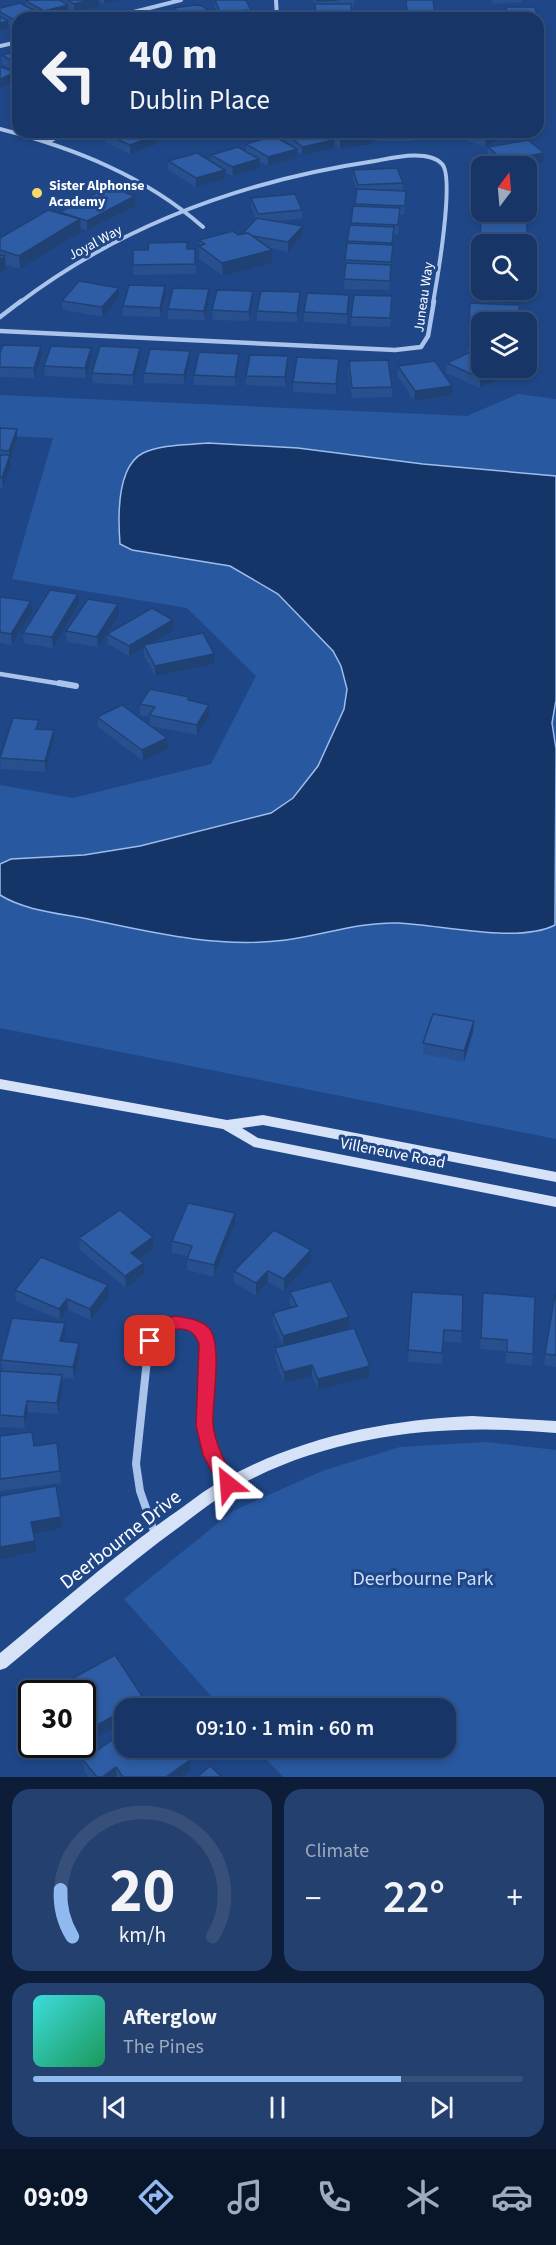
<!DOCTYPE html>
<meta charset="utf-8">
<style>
:root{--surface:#173566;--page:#24406f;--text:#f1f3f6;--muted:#9eabbf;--line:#36507a;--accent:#90b9f0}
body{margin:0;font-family:"Source Sans 3",sans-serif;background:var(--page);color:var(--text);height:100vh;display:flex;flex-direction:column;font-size:22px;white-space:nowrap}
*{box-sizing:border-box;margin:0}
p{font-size:20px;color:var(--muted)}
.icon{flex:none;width:33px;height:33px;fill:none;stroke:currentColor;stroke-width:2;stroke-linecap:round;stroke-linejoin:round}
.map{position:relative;height:1777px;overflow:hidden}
.side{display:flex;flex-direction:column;gap:12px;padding:12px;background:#0d1d38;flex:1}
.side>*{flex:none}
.banner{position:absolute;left:12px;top:12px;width:532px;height:126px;border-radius:18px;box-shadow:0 3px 9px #0003,0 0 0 2px var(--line);background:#173566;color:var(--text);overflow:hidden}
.needle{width:39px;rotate:16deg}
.tools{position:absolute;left:471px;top:156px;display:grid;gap:12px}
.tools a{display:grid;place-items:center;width:66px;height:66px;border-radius:12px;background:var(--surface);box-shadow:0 3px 9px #0003,0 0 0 2px var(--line);font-size:30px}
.speed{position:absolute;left:18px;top:1680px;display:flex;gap:12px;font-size:30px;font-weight:700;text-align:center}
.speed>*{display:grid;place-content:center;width:78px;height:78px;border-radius:50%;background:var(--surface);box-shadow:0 3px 9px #0003,0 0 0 2px var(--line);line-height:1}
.speed .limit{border:3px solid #111;border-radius:9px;background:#fff;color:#111}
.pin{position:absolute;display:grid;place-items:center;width:51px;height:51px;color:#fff;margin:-26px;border-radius:12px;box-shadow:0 3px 9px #0006}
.me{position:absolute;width:66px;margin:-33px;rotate:332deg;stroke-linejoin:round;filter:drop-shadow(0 0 4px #0008)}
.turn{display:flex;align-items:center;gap:21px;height:126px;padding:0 18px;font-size:27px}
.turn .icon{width:78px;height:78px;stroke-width:2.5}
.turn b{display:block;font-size:42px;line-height:51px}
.big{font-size:45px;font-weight:600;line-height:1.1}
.side .tile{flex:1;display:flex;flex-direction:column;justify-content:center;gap:9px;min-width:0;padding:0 21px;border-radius:18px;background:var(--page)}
.side .dial{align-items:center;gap:0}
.dial svg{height:156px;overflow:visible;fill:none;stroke:var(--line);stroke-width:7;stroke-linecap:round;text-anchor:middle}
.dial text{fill:var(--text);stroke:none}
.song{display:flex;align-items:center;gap:18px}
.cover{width:72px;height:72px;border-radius:9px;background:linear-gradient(135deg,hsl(180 70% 55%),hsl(150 70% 35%))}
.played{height:6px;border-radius:3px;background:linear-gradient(90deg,var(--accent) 75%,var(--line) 75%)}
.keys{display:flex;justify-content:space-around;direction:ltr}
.heat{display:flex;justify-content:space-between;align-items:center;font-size:33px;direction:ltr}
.side .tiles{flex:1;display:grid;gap:12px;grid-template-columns:1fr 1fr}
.tile:last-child{grid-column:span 2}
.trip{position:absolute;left:114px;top:1698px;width:342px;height:60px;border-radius:18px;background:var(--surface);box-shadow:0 3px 9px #0003,0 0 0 2px var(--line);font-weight:600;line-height:60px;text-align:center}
.menu{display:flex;height:96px;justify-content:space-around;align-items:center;background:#091529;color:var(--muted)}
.menu .icon{width:42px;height:42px}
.menu .current{color:var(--accent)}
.menu b{font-size:27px;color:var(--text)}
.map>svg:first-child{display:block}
.green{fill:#2858a0}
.water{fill:#153467;stroke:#9dbeec;stroke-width:1.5}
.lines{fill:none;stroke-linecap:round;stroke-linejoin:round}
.street-far3{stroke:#a9c3eb;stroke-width:4}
.street-far2{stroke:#a9c3eb;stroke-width:4.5}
.street-far1{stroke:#a9c3eb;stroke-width:6}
.street{stroke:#a9c3eb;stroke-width:8}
.secondary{fill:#d5e2f8;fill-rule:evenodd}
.wall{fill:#28508e}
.shaded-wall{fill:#204174}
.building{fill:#2e5da5;stroke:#204174;stroke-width:1.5}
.route{fill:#e11d48;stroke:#92132f;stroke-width:1.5}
.poi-dot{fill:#f9d769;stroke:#1f4788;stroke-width:2}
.labels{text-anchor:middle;stroke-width:6;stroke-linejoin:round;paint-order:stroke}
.far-poi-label{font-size:14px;font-weight:bold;fill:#fff;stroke:#1f4788;text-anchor:start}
.far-street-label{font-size:14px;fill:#fff;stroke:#1f4788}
.street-label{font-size:16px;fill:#fff;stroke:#1f4788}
.near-street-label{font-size:20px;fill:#fff;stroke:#1f4788}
.near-park-label{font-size:20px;fill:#cedff8;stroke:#1f4788}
</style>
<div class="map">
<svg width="556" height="1777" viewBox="0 0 556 1777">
<rect width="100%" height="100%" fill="#1f4788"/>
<g class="green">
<path d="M518,394L556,399V1139L0,1028V785L73,798L211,764L256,676L187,608L12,579L53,438L0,436V395L467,416Z"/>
<path d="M486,1442L556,1450V1777H283L256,1748H446V1708H222L124,1599L233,1511L322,1471L400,1447Z"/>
</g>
<path class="water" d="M208,443L298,448L423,464L556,476V700L552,723L556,749L555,925C517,944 443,925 398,923C359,922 324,935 286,940C217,949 150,932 83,918C56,913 24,910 0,895V864L11,859L84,855L140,846L271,813L293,798L318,766L344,709L347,689L341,666L333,651L278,594L230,566L132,550L120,544C118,518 116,467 143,453C161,444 189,445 208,443Z"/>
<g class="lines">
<g class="street-far3">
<path d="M276,0L277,18"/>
<path d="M110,18L181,0"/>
<path d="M0,46L18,42"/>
<path d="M0,129C74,148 145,176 203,227"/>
<path d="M48,142L66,132"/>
<path d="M19,303C123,224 247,180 375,161C392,158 428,149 442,164C455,177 437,281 433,303"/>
</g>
<g class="street-far2">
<path d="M0,317L21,301"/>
<path d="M0,331L395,350L421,347L428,336L434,301"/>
<path d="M0,674L68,685"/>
</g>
<path class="street-far1" d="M59,683L76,686"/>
<path class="street" d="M155,1534L140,1491L136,1464L149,1341C162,1320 191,1315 205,1337V1426L212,1455L228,1484"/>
<g class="secondary">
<path d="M0,1079L227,1120L263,1115L556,1172V1182L263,1125L242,1128L258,1138L556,1197V1207L254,1147L223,1129L0,1089Z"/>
<path d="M472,1416L556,1421V1433C445,1423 334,1433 234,1488C216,1499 199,1512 182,1525C121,1569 64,1620 6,1668L0,1670V1653C56,1607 111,1558 170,1516C188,1504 204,1490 223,1480C300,1437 385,1420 472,1416Z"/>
</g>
</g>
<g class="wall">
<path d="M29,0H120L104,4L99,1V6L74,12L69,9V13L50,18H42L39,17L40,18H18L14,28L8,24V29L0,31V8L26,6V1Z"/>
<path d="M215,0L251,10V18H219L215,7Z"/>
<path d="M313,0H354V7H351L352,17L354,18H316L315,6Z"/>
<path d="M405,0H433L435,18H406Z"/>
<path d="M491,0H522V2L494,4Z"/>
<path d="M174,8L217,17V18H175L174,16Z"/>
<path d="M18,51V73L2,64V55Z"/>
<path d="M538,62L541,74V82H538Z"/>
<path d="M18,104V115L16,114L15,106Z"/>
<path d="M109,132H175L158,139L156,138L157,144L130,154L105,142V134Z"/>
<path d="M283,132H324L328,135L325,132H370L373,135L372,144L340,149L334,142V149L302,155L297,151V158L268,166L259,161L260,168L233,176L225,172V179L196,187L168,170V161H211V155L246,151V144L290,145L283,139Z"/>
<rect x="377" y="132" width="36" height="9"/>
<path d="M420,132H460L455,139L420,135Z"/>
<path d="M462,132H513V133L485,147L462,139Z"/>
<path d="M488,147L544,162L526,165H498L487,156Z"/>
<path d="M526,167L531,179V188H528V210H527L526,248V244H482V290H522H521L520,312L482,322V368L507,374L480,388L446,373L447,363L467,353V346L479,333L469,332L470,303L473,304L474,289H473L474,261H477L478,242H479L481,221H483V212H526Z"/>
<path d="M353,170L403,183V191H406L404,215H400L398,234H394L389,290L344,289L345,269V260L353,206H355L357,191L353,179Z"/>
<path d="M135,196L136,206L87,230L81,228V232L20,269L6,265V269L0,275V238L60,213V212Z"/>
<path d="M251,198L302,210V219L276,221L303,235L288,252L270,248L272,263L223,276L199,259V240L242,235L256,219L251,207Z"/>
<path d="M195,249L196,274L133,275V265Z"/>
<path d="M209,289V299L205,320L168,319V309Z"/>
<path d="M300,292V302L297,322L257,321V311Z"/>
<path d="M166,295L160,317L123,316V306Z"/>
<path d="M349,295L347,324L304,322V312Z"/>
<path d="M119,297L103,317L63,310L62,301Z"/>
<path d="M253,300L249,321L213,320L212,310Z"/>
<path d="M392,306L390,327L351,326V317Z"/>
<path d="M41,346L42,356L34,378L0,377V353Z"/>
<path d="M140,348V358L133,385L93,383L92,373Z"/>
<path d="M92,357L86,378L45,376L44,366Z"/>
<path d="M339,359V368L336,394L293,392V382Z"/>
<path d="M190,361L184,384L144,383V373Z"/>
<path d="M349,361L392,387V397L352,398L348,370Z"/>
<path d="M239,363L235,386L194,385V375Z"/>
<path d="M288,366L285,387L246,385V376Z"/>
<path d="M398,366L452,386V395L414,401L398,376Z"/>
<path d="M0,428L17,429V439L10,460L11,465L3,488H0Z"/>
<path d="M0,598L32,612L12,645L0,643Z"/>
<path d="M79,604L53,648L24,643L23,633Z"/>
<path d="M119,615L98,647L67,642L66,631Z"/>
<path d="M173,620L174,630L151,644L214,654L215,664L155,676L144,656V648L129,656L108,644L107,634Z"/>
<path d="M190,701L209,705V716L197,735L151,726L167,738L168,749L143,761L98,727L97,717L150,725V717L140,715V704Z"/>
<path d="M54,740L45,772L1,769L0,758Z"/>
<path d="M474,1021L473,1032L464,1062L423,1054V1043Z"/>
<path d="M235,1213V1224L214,1277L187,1270V1259L188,1256L172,1253V1241Z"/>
<path d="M153,1237L154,1249L139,1259L144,1263V1274L126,1288L80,1250L79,1238Z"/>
<path d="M311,1262L284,1291L268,1282L256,1295L234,1283V1271Z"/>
<path d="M108,1285L109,1297L91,1320L68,1310L60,1320L16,1301L15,1290Z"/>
<path d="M290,1292L349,1317V1329L324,1336L370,1366L369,1377L318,1390L312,1376L284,1383L275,1359V1348L283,1346L273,1324V1313L292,1307L290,1303Z"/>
<path d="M412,1292L462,1331L461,1343L443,1341L442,1364L408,1362Z"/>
<path d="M483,1293L533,1354L532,1366L506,1363V1351L480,1349Z"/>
<path d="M556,1294V1367L544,1365Z"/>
<path d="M65,1323L66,1334L64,1341L80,1354L74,1379L63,1378V1387L58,1414L28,1412L25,1428L0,1427V1371H2L1,1360Z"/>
<path d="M0,1436L34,1446L57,1443L61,1483L0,1491Z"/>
<path d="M64,1683L144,1699L145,1708H124V1722L69,1753L64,1744H82V1694H65Z"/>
<path d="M83,1760H190V1771L182,1777H89L84,1771Z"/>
</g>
<g class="shaded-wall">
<path d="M89,0H99V6L74,12V4Z"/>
<path d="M104,0H120L104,4Z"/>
<path d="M68,5L69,13L50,18H44V11Z"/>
<path d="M39,13L40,18H20Z"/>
<path d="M18,18V27L14,28V20Z"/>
<path d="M8,21V29L0,31V23Z"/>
<path d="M16,72L17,80L0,88V79Z"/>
<path d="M157,132H175L158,139Z"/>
<path d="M455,132H460L455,139Z"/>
<path d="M498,132H513V133L485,147L486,138Z"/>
<path d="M156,135L157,144L130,154V145Z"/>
<path d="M373,135L372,144L340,149V140Z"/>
<path d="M334,140V149L302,155V147Z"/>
<path d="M297,149V158L268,166V157Z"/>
<path d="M544,153V162L520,166H503V160Z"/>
<path d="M259,159L260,168L233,176L232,167Z"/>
<path d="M225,170V179L196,187V178Z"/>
<path d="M135,196L136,206L87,230V221Z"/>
<path d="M80,219L81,232L20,269L19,256Z"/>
<path d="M303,226V235L288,252V242Z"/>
<path d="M272,250V263L223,276L222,263Z"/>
<path d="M5,256L6,269L0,275V260Z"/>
<path d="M165,286L166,295L160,317V308Z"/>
<path d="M119,288V297L103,317L102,307Z"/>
<path d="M209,289V299L205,320L204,311Z"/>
<path d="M253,291V300L249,321V312Z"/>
<path d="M300,292V302L297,322V313Z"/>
<path d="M349,295V304L347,324V314Z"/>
<path d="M531,338L530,347L526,352V343Z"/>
<path d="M41,346L42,356L34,378V368Z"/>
<path d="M91,348L92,357L86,378L85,368Z"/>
<path d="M140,348V358L133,385V375Z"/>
<path d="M190,351V361L184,384V375Z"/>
<path d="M239,354V363L235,386V377Z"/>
<path d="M288,356V366L285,387V377Z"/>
<path d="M339,359V368L336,394V384Z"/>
<path d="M502,368H507V374L480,388V378Z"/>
<path d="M452,386V395L414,401L415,391Z"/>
<path d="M17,429V439L10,460L11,465L3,488L2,478L10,456L9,451Z"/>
<path d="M78,594L79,604L53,648L52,637Z"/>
<path d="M31,601L32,612L12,645L11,634Z"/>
<path d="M118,604L119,615L98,647L97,637Z"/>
<path d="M173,620L174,630L145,647L144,645V648L129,656V646Z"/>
<path d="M214,654L215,664L155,676V666Z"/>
<path d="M209,705V716L197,735V725Z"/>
<path d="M54,730V740L45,772V761Z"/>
<path d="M167,738L168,749L143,761L142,750Z"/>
<path d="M474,1021L473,1032L464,1062V1051Z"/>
<path d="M235,1213V1224L214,1277V1265Z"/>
<path d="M153,1237L154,1249L132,1264L131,1253Z"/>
<path d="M311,1250V1262L284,1291V1279Z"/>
<path d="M144,1263V1274L126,1288L125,1276Z"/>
<path d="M268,1271V1282L256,1295V1283Z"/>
<path d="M108,1285L109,1297L91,1320L90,1309Z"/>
<path d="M67,1299L68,1310L60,1320L59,1309Z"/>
<path d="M349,1317V1329L283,1347V1336Z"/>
<path d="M65,1323L66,1334L61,1352L60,1341Z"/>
<path d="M79,1343L80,1354L74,1379L73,1367Z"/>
<path d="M312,1365V1376L284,1383V1372Z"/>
<path d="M370,1366L369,1377L318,1390V1379Z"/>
<path d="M62,1375L63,1387L58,1414L57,1403Z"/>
<path d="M27,1401L28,1412L25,1428L24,1417Z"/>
<path d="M61,1517L62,1528L32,1534L31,1522Z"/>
<path d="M35,1541L36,1552L0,1559V1547Z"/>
<path d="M144,1699L145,1708H127Z"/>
<path d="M124,1710V1722L69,1753L68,1744H82V1734Z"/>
<path d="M190,1760V1771L182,1777H166Z"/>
<path d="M116,1767L117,1777H102Z"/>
</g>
<g class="building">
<path d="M29,0H60L68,5L44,11L26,1Z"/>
<path d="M67,0H89L74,4Z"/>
<path d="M215,0H246L251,10L220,12Z"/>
<path d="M317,0H338L317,1Z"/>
<path d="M406,0H433L435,15H407Z"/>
<path d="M20,3L39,13L14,20L0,12V8Z"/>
<path d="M315,4H351L352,14H316Z"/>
<path d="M194,5L202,6L217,17L184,18L174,8Z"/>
<path d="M506,7H535L537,18H508Z"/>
<path d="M153,12L166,18H136L134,17Z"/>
<path d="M0,16L8,21L0,23Z"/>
<rect x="317" y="17" width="37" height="1"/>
<path d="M18,51V65L2,55Z"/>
<path d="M538,62L541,74H538Z"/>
<path d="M0,67L16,72L0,79Z"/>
<path d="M109,132H150L156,135L130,145L105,134Z"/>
<path d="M285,132H324L334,140L302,147Z"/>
<path d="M333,132H370L373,135L340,140Z"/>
<path d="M377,132H413V133Z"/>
<path d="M468,132H498L486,138Z"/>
<path d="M274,136L297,149L268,157L246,144Z"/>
<path d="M528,140L544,153L503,160L488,147Z"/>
<path d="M238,147L259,159L232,167L211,155Z"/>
<path d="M197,153L225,170L196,178L168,161Z"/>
<path d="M525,164L526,166H482Z"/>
<path d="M526,167L531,179H526Z"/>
<path d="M397,168L403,183L358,185L353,170Z"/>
<rect x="526" y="184" width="2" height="16"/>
<path d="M108,187L135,196L87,221L60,212Z"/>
<path d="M357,189L406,191L405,206L355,204Z"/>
<path d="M295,194L302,210L258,214L251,198Z"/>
<path d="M526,204L527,220L483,218V212H526Z"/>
<path d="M353,206L400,208L398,225L351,223Z"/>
<path d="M48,210L80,219L19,256L0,250V238Z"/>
<path d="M257,218L303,226L288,242L252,236L248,233L242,234Z"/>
<path d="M481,221L527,222V239L480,238Z"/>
<path d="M350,225L394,227L392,243L347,241Z"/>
<path d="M233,231L238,235L248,233L272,250L222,263L199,246L205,244L199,240Z"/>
<path d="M187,242V249H195V264L133,265V250H148L149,243Z"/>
<path d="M478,242L524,243V244H482V259L477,258Z"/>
<path d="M347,243L393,245L391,262L345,260Z"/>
<path d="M0,255L5,256L0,260Z"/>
<path d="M474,261H482V279H473Z"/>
<path d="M346,263L391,265L390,281L344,279Z"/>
<path d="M79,281L119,288L102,307L62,301Z"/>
<path d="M474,283L482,284V290H521V303L474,301Z"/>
<path d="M129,285L165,286L160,308L123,306Z"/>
<path d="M173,288L209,289L204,311L168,309Z"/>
<path d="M217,290L253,291L249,312L212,310Z"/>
<path d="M261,291L300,292L297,313L257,311Z"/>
<path d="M307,293L349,295L347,314L304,312Z"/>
<path d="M354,295L392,296L390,318L351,317Z"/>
<path d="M470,303L519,305L518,322L469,323Z"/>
<path d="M482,330V349L467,346Z"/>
<path d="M526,337L531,338L526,343Z"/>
<path d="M3,345L41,346L34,368L0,367V353Z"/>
<path d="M51,346L91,348L85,368L44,366Z"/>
<path d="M100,346L140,348L133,375L92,373Z"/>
<path d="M150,349L190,351L184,375L144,373Z"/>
<path d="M474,350L482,353V368H502L480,378L447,363Z"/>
<path d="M199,352L239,354L235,377L194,375Z"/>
<path d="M250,355L288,356L285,377L246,376Z"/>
<path d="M297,357L339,359L336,384L293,382Z"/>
<path d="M388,360L392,387L352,388L349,361Z"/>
<path d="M435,361L452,386L415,391L398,366Z"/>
<path d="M0,428L17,429L9,451L0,450Z"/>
<path d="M0,455H10L2,478H0Z"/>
<path d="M50,590L78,594L52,637L23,633Z"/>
<path d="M1,597L31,601L11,634L0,632V598Z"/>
<path d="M88,599L118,604L97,637L66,631Z"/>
<path d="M152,608L173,620L129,646L107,634Z"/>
<path d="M203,633L214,654L155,666L144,645Z"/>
<path d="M150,689L189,697L188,700L209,705L197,725L149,715L155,707L140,704Z"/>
<path d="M122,705L167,738L142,750L97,717Z"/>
<path d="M13,718L39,720L36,729L54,730L45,761L0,758Z"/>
<path d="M433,1014L474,1021L464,1051L423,1043Z"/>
<path d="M188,1203L235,1213L214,1265L187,1259L192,1246L172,1241Z"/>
<path d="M120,1210L153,1237L131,1253L144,1263L125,1276L79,1238Z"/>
<path d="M274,1230L311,1250L284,1279L268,1271L256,1283L234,1271Z"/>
<path d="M41,1257L108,1285L90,1309L67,1299L59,1309L15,1290Z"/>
<path d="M331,1281L349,1317L283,1336L273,1313L297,1306L290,1292Z"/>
<path d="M412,1292L463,1295L462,1331L444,1330L442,1353L408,1350Z"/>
<path d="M483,1293L535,1297L533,1354L507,1352V1340L481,1338Z"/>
<path d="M555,1294H556V1355L545,1354Z"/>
<path d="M12,1318L65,1323L60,1341L79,1343L73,1367L1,1360Z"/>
<path d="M354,1328L370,1366L318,1379L312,1365L284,1372L275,1348Z"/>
<path d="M0,1371L62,1375L57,1403L27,1401L24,1417L0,1415Z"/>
<path d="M32,1432L34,1446L57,1443L60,1471L0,1479V1436Z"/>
<path d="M56,1486L61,1517L31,1522L35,1541L0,1547V1496Z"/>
<path d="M115,1655L144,1699L127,1708H124V1710L82,1734V1694H71L64,1683Z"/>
<path d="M124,1732V1748H180L190,1760L166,1777H123L116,1767L102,1777H97L83,1760Z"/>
<path d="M210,1766L222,1777H197Z"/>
</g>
<path class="route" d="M175,1316C186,1318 201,1319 209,1328C223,1344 212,1402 213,1424C215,1446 227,1465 237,1484L234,1489L228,1491L221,1489L203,1455L196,1426L199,1344C191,1320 165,1328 155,1346H144L141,1341C148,1324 158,1321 175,1316Z"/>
<circle class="poi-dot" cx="37" cy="193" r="6"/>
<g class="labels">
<g class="far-poi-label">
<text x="49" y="190">Sister Alphonse<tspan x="49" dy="16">Academy</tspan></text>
</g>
<g class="far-street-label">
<text transform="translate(95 242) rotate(-28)" y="5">Joyal Way</text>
<text transform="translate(423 297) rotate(-82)" y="5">Juneau Way</text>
</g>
<g class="street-label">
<text transform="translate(393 1152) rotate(11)" y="6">Villeneuve Road</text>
</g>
<g class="near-street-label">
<text transform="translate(120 1539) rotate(-38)" y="7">Deerbourne Drive</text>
</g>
<g class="near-park-label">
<text x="423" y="1585">Deerbourne Park</text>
</g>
</g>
</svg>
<div class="tools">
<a><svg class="needle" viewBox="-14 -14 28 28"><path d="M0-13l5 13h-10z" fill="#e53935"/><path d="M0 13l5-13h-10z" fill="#9eabbf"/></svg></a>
<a><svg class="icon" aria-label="search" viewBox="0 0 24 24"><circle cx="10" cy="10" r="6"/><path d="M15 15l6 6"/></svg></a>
<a><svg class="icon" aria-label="layers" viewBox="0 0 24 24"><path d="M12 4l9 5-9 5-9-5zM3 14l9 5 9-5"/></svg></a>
</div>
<div class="speed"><div class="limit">30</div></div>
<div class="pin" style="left:150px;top:1341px;background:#d93025"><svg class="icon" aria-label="arrive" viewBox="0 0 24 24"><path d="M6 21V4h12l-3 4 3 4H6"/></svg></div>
<svg class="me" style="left:228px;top:1484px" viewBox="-20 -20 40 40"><path d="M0-17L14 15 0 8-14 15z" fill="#e11d48" stroke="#fff" stroke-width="4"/></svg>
<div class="trip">09:10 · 1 min · 60 m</div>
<div class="banner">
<div class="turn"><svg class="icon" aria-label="left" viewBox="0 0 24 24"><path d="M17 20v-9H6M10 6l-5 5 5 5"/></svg><div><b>40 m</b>Dublin Place</div></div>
</div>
</div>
<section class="side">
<div class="tiles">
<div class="tile dial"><svg viewBox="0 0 100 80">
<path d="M14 69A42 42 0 1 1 86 69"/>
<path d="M14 69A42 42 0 0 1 8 45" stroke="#90b9f0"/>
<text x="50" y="56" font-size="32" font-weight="700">20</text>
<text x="50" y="72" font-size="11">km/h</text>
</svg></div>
<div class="tile"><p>Climate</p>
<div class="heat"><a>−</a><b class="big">22°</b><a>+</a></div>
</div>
<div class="tile">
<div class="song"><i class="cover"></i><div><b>Afterglow</b><p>The Pines</p></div></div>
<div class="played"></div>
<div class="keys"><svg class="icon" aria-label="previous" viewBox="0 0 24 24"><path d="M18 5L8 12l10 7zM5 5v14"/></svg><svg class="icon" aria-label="pause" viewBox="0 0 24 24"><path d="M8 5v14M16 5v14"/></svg><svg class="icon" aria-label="next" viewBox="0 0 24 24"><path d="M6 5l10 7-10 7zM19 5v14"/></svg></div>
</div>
</div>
</section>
<nav class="menu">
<b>09:09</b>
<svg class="icon current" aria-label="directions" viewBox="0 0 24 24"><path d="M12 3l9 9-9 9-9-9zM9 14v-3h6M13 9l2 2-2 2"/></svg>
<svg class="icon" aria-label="music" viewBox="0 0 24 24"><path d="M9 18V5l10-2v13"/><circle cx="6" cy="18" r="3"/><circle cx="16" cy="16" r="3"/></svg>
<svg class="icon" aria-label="phone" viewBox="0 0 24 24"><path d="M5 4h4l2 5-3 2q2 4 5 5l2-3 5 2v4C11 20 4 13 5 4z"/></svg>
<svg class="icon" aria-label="climate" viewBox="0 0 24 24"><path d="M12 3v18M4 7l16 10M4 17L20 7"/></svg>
<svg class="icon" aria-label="car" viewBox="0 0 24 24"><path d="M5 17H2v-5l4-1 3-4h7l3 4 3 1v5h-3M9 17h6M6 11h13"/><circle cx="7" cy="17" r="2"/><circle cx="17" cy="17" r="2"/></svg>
</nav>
